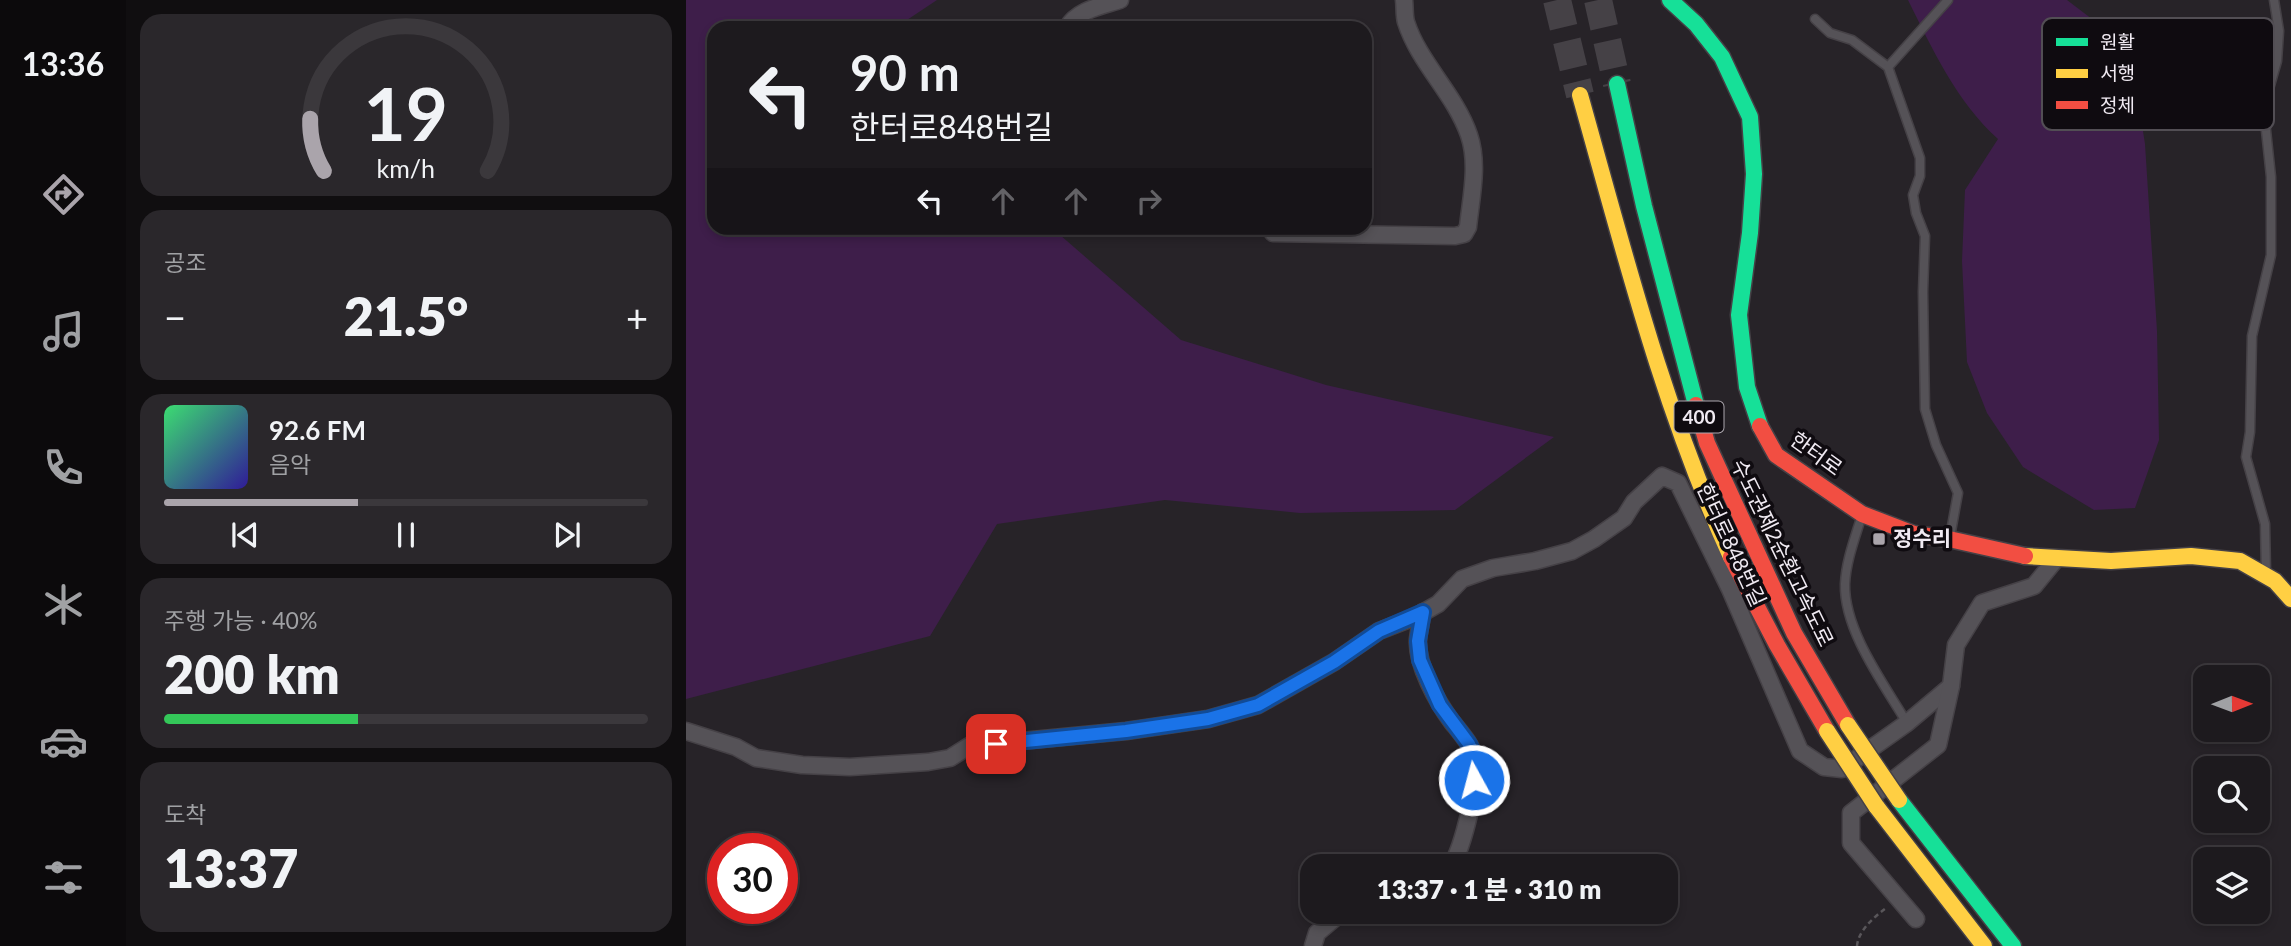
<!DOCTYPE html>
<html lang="ko">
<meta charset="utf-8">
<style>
:root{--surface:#1d1a1e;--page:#2a272b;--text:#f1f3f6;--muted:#a0a1a4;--line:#3b383c;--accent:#aaa4ab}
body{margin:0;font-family:Lato,"Noto Sans KR",sans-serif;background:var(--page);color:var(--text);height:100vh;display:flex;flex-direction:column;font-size:26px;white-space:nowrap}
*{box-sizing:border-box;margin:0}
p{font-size:23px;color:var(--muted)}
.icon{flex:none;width:38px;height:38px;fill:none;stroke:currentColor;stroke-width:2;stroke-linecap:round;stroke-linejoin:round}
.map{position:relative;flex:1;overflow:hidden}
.sheet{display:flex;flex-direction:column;gap:14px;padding:14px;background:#100e10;width:560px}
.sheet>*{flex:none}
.hud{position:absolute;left:21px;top:21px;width:665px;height:214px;border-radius:21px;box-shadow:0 4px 10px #0003,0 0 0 2px var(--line);background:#1d1a1e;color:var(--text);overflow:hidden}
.needle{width:46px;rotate:89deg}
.fabs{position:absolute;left:1507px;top:665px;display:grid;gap:14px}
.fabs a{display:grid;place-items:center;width:77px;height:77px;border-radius:14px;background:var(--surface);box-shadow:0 4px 10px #0003,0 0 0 2px var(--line);font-size:35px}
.speed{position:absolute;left:21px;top:833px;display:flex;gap:14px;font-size:35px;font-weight:700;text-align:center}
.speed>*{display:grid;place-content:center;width:91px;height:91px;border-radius:50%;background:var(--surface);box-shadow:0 4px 10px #0003,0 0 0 2px var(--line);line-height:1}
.speed .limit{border:10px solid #d22;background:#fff;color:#111}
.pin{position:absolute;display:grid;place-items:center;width:60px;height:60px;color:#fff;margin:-30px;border-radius:14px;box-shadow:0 4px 10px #0006}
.me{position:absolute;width:77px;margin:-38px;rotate:353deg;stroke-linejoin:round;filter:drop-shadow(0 0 5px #0008)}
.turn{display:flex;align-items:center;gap:24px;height:147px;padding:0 28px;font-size:32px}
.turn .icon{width:91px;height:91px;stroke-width:2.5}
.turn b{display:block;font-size:49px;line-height:60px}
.lanes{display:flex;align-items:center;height:66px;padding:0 28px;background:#0003;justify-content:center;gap:35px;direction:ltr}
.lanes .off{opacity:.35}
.big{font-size:52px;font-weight:800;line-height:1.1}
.sheet .widget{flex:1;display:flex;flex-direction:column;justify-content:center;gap:10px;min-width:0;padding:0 24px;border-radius:21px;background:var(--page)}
.sheet .dial{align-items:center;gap:0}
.dial svg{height:182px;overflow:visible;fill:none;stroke:var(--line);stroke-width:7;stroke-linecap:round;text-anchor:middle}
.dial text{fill:var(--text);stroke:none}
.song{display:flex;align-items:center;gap:21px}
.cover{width:84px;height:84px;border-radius:10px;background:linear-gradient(135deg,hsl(140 70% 55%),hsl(250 70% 35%))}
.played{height:7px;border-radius:4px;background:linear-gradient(90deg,var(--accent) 40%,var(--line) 40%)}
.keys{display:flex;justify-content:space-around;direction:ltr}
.heat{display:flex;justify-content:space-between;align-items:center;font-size:38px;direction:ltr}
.charge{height:10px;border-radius:5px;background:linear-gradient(90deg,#34c759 40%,var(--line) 0)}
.trip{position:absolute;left:614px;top:854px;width:378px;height:70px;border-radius:21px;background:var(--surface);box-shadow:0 4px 10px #0003,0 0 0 2px var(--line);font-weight:800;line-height:70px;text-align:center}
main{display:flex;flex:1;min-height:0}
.dock{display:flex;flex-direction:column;width:126px;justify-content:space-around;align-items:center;background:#0c0a0c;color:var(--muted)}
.dock .icon{width:49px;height:49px}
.dock .current{color:var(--accent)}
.dock b{font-size:32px;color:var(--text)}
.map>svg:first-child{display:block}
.green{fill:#3e1e4a}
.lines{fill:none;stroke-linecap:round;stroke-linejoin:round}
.highway-tunnel{stroke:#454146;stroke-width:28;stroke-dasharray:28 14;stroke-linecap:butt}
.lane-casing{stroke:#454146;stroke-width:11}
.street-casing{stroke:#454146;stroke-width:19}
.fast-casing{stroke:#454146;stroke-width:19}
.slow-casing{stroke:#454146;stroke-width:19}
.jam-casing{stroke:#454146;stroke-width:19}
.path{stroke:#59565a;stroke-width:2.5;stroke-dasharray:5 3.5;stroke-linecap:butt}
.lane{stroke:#555257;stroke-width:8}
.street{stroke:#555257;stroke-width:16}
.fast{stroke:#16e098;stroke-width:16}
.slow{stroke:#ffcf43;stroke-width:16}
.jam{stroke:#f24e42;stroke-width:16}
.slow-bridge-casing{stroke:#454146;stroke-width:19;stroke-linecap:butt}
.slow-bridge{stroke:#ffcf43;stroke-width:16}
.route-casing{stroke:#114b97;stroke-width:18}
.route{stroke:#1a73e8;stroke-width:12}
.poi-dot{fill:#aaa4ab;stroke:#0f0b10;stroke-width:2.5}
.labels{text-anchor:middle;stroke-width:7;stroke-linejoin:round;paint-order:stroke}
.shield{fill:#0f0b10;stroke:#aca7ae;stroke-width:2}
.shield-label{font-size:19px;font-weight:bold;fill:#f0eaf2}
.street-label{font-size:21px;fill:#f0eaf2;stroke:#0f0b10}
.poi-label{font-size:21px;font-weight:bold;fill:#f0eaf2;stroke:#0f0b10;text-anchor:start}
.key{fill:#0f0b10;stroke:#524e54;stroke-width:2}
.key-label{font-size:19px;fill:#f0eaf2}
</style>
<main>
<nav class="dock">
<b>13:36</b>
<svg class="icon current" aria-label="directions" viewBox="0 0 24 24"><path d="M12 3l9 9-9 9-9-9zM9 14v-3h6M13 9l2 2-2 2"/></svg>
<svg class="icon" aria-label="music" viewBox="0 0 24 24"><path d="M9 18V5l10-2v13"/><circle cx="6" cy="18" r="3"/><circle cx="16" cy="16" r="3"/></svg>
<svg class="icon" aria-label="phone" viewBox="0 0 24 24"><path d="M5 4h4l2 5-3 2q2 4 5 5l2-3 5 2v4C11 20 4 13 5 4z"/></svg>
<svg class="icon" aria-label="climate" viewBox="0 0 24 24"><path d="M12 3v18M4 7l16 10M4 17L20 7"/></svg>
<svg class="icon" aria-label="car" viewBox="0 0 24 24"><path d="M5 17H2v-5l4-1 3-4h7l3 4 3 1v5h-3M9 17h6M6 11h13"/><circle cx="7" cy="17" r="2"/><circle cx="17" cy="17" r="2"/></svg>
<svg class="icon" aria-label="filters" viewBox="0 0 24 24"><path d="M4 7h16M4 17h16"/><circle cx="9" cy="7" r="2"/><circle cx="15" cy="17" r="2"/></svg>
</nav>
<section class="sheet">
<div class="widget dial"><svg viewBox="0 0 100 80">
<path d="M14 69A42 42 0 1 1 86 69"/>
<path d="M14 69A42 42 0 0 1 8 46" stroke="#aaa4ab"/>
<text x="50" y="56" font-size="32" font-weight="700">19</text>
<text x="50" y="72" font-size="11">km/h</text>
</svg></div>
<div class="widget"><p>공조</p>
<div class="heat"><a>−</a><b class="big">21.5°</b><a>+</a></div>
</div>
<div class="widget">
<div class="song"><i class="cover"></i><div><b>92.6 FM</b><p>음악</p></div></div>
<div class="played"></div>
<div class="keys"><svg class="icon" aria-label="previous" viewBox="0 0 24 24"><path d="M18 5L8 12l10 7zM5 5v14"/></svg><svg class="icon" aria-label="pause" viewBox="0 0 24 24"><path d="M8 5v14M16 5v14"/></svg><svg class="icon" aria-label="next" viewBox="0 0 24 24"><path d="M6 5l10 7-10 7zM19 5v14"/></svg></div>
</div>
<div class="widget"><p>주행 가능 · 40%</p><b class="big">200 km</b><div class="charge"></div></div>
<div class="widget"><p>도착</p><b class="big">13:37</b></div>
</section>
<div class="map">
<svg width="1605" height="946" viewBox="0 0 1605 946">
<rect width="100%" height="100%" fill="#272328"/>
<g class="green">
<path d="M0,0H251L209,28H28V228H366L495,340L640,385L868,437L769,510L614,513L479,500L311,524L244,636L0,699Z"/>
<path d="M1222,0H1381L1444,48L1459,144L1471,331L1473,440L1449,508L1408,510L1337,467L1301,413L1281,362L1276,261L1279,190L1312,139C1270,101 1247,50 1222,0Z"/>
</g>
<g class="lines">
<g class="highway-tunnel">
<path d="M871,0L894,95"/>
<path d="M912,0L931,84"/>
</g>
<defs>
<g id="lane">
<path d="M1129,19L1144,33L1166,40L1202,67L1234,158V176L1227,195L1230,213L1239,236L1237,292L1239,409L1250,445L1272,493L1264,537"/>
<path d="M1202,67L1262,0"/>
<path d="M1176,515C1169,538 1160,561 1159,584C1158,631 1198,684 1221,723"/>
<path d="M1580,573L1579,524L1560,457L1564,432L1566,336L1585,255V177L1579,121L1583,89L1591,61L1593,31L1588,0"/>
</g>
<g id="street">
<path d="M381,28C391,10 415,6 434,0"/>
<path d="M587,233L769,236L778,234L782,227C785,198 793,164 783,135C769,94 733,63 720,22C718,15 719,7 718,0"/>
<path d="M737,612C735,621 733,630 732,639C730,664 751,702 766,722C774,732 786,745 789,758C794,778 777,848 765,866"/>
<path d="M0,731L50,747L70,758L116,765L164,767L242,762L264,758L283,746L440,731L522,719L572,705L648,662L693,631L729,617L752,604L776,579L807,568L849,561L886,551L908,539L938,518L948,502L976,476L992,483L1044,589L1114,751L1138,767L1156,769L1221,723L1265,686"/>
<path d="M1230,919L1165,843V813L1252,745L1265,686L1270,645L1296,603L1348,586L1370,559"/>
<path d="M627,946L631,933L656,912"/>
</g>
<g id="fast">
<path d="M984,0L1010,24L1036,57L1064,117L1068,174L1064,233L1053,315L1061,387L1074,426"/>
<path d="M931,84L958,206L1010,405"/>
<path d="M1213,800L1327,946"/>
</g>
<g id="slow">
<path d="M894,95C938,251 977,409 1045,557"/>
<path d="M1339,556L1425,561L1505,556L1554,561L1589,581L1605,599"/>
<path d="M1190,806L1298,946"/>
</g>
<g id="jam">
<path d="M1010,405L1021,443L1108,633L1162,725"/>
<path d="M1074,426L1090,455L1176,514L1228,534L1263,539L1339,556"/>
<path d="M1045,557L1091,645L1141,731"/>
</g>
</defs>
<use href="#lane" class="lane-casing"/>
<use href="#street" class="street-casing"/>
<use href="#fast" class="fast-casing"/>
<use href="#slow" class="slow-casing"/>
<use href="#jam" class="jam-casing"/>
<path class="path" d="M1171,946C1172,931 1188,917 1200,908"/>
<use href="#lane" class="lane"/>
<use href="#street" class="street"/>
<use href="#fast" class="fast"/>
<use href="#slow" class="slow"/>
<use href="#jam" class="jam"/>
<defs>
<g id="slow-bridge">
<path d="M1162,725L1213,800"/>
<path d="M1141,731L1190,806"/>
</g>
</defs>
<use href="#slow-bridge" class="slow-bridge-casing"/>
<use href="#slow-bridge" class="slow-bridge"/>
</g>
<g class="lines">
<defs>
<path id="route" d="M310,744L440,731L522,719L572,705L648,662L693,631L737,612L732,641L734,660L754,705L783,744L790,759L788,780"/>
</defs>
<use href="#route" class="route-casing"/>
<use href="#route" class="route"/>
</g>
<rect class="poi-dot" x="1186" y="532" width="14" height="14" rx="3.5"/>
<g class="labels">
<rect class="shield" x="988.5" y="401.5" width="49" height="31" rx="5"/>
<g class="shield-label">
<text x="1013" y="424">400</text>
</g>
<g class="street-label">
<text transform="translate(1130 454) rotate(36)" y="7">한터로</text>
<text transform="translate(1045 545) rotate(65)" y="7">한터로848번길</text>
<text transform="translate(1096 553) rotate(64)" y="7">수도권제2순환고속도로</text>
</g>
<g class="poi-label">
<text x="1207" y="546">정수리</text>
</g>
</g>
<rect x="1356" y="18" width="232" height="112" rx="10" class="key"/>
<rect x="1370" y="38" width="32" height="8" fill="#16e098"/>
<rect x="1370" y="69" width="32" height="9" fill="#ffcf43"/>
<rect x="1370" y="101" width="32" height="8" fill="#f24e42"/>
<g class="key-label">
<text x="1414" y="49">원활</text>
<text x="1414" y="80">서행</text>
<text x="1414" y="112">정체</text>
</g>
</svg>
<div class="fabs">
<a><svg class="needle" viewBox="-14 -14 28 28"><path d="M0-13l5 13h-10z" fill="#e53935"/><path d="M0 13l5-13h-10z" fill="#a0a1a4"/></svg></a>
<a><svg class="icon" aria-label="search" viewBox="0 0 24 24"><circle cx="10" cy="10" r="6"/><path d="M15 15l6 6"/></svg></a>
<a><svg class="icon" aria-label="layers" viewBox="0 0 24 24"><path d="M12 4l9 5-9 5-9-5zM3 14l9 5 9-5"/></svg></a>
</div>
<div class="speed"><div class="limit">30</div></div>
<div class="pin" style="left:310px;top:744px;background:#d93025"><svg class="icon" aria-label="arrive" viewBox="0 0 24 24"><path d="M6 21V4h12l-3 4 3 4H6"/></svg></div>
<svg class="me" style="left:788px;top:780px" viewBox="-20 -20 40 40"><circle r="17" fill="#1a73e8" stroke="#fff" stroke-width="3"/><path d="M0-11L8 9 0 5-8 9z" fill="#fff"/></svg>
<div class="trip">13:37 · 1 분 · 310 m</div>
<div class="hud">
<div class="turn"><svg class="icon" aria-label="left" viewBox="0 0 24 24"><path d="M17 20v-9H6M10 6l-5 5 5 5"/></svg><div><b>90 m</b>한터로848번길</div></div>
<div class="lanes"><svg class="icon" aria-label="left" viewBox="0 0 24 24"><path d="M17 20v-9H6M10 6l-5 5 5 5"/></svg><svg class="icon off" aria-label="ahead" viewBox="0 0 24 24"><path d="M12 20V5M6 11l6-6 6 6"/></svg><svg class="icon off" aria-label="ahead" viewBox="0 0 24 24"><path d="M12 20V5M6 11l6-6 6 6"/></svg><svg class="icon off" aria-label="right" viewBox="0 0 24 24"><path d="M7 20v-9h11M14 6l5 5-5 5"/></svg></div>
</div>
</div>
</main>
